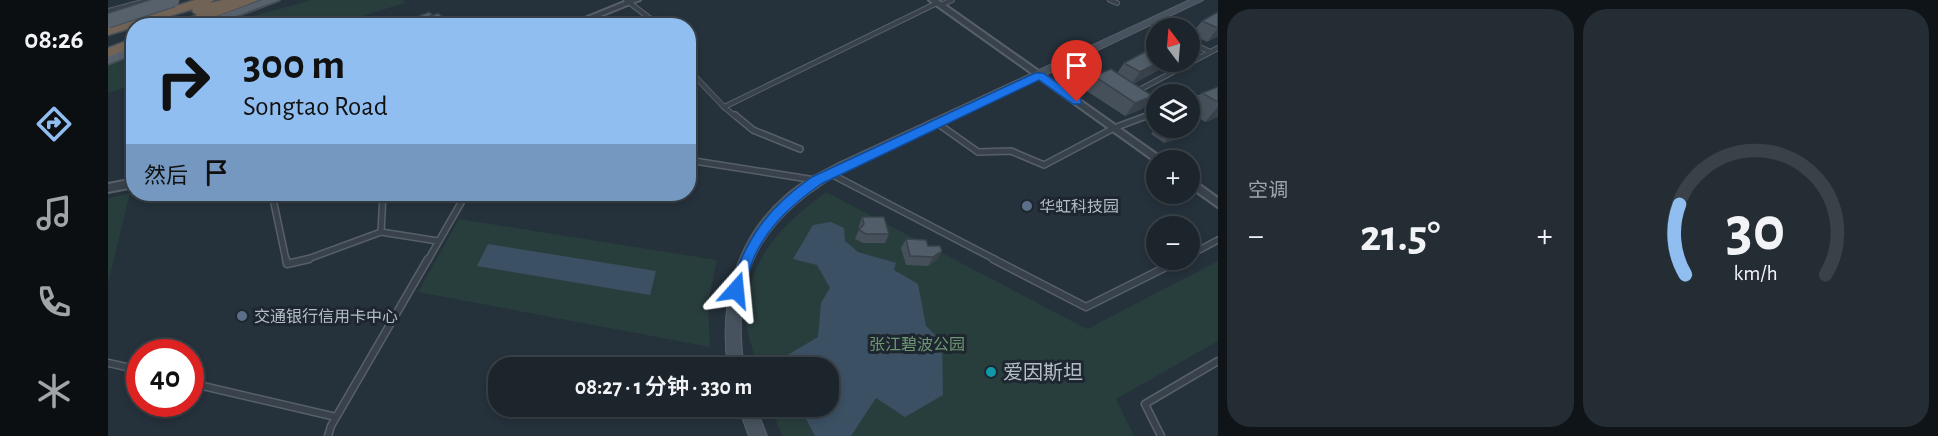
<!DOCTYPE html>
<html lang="zh">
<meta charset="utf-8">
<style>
:root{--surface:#1c252c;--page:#252d34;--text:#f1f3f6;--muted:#a0a5a9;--line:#3a4248;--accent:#91bef0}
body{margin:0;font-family:"Alegreya Sans","Noto Sans SC",sans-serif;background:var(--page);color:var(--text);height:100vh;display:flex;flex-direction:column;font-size:22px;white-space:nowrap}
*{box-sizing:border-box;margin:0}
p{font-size:20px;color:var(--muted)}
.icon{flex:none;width:33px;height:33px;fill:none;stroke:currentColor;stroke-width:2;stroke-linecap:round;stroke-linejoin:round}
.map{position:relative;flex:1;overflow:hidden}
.side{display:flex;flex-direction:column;gap:9px;padding:9px;background:#0f1418;width:720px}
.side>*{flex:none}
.guide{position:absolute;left:18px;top:18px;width:570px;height:183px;border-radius:24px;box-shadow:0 3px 9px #0003,0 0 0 2px var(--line);background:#91bef0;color:#111;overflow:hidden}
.needle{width:39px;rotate:344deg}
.tools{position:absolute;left:1038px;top:18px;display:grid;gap:12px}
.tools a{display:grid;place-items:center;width:54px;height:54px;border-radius:50%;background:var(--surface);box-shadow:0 3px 9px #0003,0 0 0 2px var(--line);font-size:30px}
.speed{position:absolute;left:18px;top:339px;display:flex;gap:12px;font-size:30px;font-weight:700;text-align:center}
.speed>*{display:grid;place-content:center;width:78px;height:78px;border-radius:50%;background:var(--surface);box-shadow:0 3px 9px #0003,0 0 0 2px var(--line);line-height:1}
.speed .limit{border:9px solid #d22;background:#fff;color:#111}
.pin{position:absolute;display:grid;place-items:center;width:51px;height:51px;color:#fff;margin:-62px -26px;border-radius:50% 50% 50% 0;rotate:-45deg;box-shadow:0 0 6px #0007}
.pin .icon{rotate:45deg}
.me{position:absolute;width:66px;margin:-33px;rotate:18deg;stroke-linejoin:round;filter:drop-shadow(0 0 4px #0008)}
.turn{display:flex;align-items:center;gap:21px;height:126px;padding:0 18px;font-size:27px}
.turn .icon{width:78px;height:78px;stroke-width:2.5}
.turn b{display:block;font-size:42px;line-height:51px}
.then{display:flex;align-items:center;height:57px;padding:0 18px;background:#0003;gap:12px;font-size:22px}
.big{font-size:45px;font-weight:600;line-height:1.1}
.side .widget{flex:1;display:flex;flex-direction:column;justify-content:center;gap:9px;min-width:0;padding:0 21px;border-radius:24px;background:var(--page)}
.side .dial{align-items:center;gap:0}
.dial svg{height:156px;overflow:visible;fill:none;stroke:var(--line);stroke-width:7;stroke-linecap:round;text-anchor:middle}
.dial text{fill:var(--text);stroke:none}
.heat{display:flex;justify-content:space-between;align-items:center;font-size:33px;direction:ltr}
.side .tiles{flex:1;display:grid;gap:9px;grid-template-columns:repeat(2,1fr)}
.trip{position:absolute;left:380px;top:357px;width:351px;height:60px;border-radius:24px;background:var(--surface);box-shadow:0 3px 9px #0003,0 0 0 2px var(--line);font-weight:600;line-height:60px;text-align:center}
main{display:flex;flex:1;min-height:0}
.tab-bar{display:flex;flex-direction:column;width:108px;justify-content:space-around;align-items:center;background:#0b0f12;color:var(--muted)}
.tab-bar .icon{width:42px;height:42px}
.tab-bar .selected{color:var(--accent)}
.tab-bar b{font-size:27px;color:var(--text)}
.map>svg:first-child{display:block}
.green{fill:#283e3d}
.water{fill:#3c5063}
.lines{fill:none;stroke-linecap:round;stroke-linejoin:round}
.lane-far2-casing{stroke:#576069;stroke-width:6}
.lane-far1-casing{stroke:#576069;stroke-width:8}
.lane-casing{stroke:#576069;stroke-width:9}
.street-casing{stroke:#576069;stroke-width:4}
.secondary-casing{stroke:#576069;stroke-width:2}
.primary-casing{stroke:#454e57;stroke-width:4}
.highway-casing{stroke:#444d56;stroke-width:3}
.lane-far2{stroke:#39424b;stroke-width:4}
.lane-far1{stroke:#39424b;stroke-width:5}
.lane{stroke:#39424b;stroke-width:6}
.street{fill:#39424b;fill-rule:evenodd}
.secondary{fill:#47525e;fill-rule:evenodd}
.primary{fill:#57616b;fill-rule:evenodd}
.highway{fill:#716457;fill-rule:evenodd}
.primary-bridge-casing{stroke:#454e57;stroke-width:15;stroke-linecap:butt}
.primary-bridge{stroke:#57616b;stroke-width:13}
.wall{fill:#46505a}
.shaded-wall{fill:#39414a}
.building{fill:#515d69;stroke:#39414a;stroke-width:1.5}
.route{fill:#1a73e8;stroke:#114b97;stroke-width:1.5}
.service-dot{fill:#5c6f8a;stroke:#1e2730;stroke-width:2}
.culture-dot{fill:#0f9aa8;stroke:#1e2730;stroke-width:2}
.labels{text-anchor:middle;stroke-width:6;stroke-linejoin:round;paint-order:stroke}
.poi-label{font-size:16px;fill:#b5bdc7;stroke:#1e2730;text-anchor:start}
.park-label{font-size:16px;fill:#6e9673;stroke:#1e2730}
.near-poi-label{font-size:20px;fill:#b5bdc7;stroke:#1e2730;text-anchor:start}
</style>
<main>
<nav class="tab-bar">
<b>08:26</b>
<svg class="icon selected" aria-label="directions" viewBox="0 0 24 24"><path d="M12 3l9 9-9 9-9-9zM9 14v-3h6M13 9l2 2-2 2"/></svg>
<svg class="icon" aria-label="music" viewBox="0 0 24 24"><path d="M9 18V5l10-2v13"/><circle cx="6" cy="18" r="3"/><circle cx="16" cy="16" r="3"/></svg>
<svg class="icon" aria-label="phone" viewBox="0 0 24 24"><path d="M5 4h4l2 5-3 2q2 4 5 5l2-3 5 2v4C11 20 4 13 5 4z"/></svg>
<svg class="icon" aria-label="climate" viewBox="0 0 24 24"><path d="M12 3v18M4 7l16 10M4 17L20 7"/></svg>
</nav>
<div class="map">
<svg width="1110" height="436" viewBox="0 0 1110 436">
<rect width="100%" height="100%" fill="#25313b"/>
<g class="green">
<path d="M204,0H295L297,3L224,25H112Z"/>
<path d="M25,55V85L0,93V65Z"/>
<path d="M718,192L979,329L1110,261V341L1008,399L1026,436H675L661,407L720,406V368L650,367C646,352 638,334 638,318C639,259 674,224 718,192Z"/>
<path d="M22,193L0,283V198Z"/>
<path d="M351,219L609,260L600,302L602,347L310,292Z"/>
</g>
<g class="water">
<path d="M723,222L736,228L737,241L750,252L788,263L786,270L810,284L818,326L834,342L835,395L797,417L768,398L743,436H707L692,407L720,406V368L680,367L678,356L710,337L713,303L722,288L709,265L685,259L705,225Z"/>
<path d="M380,244L548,271L542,295L369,266Z"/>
</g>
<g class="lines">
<defs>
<g id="lane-far2">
<path d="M518,0L548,23L541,26"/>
<path d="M1002,0L1009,3"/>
<path d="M833,5L844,0"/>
<path d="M0,11L42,0"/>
<path d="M1042,23L1054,28"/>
<path d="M1082,42L1102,52"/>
<path d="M580,69L616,107L829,3"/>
<path d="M1082,101L1094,97"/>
<path d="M616,107L628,117"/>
<path d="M1048,108L1035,98L1033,89L1110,48"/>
<path d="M1037,117L1048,113"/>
</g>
<g id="lane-far1">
<path d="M627,115L645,130L692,149"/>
<path d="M829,123L870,152L903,151L936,165L1006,128L1041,115"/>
<path d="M580,160L707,180"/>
<path d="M723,174L888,260"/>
<path d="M164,194L178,260"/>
<path d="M273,232L330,241"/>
<path d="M1082,255L1110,240"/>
<path d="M197,260L273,232L275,194"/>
<path d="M320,260L358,194"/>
</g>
<g id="lane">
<path d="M178,259L179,264L201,259"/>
<path d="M885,259L978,307L1072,260"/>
<path d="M0,363L32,370"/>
<path d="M82,383L228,417"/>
<path d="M220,436L223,426L320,259"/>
<path d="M1053,436L1037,404L1110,361"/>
</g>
<g id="street">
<path d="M521,0H532L468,26H457Z"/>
<path d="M821,0H830L1054,158L1056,160H1048V162Z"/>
<path d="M1082,178L1110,198V207L1082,187Z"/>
<path d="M26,179V187L0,192V184Z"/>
</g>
<g id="secondary">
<path d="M1082,0H1095L741,168C656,214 621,269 636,368H620C611,303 627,240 677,196C693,181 714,172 733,162Z"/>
<path d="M630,406H647L659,436H641Z"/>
</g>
<g id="primary">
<path d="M154,0H171L101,26H82Z"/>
<path d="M26,45V54L0,64V55Z"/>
</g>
<g id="highway">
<path d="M87,0H106L102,3L114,0H151L82,26H62L89,15L84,11L85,9L0,35V27Z"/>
<path d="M26,38V47L0,57V48Z"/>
</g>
</defs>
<use href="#lane-far2" class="lane-far2-casing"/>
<use href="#lane-far1" class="lane-far1-casing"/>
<use href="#lane" class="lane-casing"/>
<use href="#street" class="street-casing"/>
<use href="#secondary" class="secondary-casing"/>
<use href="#primary" class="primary-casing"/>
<use href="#highway" class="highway-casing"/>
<use href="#lane-far2" class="lane-far2"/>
<use href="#lane-far1" class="lane-far1"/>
<use href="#lane" class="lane"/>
<use href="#street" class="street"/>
<use href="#secondary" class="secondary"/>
<use href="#primary" class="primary"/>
<use href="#highway" class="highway"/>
<defs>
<path id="primary-bridge" d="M0,21L65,0"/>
</defs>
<use href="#primary-bridge" class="primary-bridge-casing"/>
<use href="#primary-bridge" class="primary-bridge"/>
</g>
<g class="wall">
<path d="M1110,12V36L1099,42L1083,34L1094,21Z"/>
<path d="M1048,46L1026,83L1045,96L1034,109L1017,116L977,90L986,76L1009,73L1016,63Z"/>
<path d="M1110,87V117L1097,122L1082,112V107L1094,93Z"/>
<path d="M1048,128H1082L1080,136L1056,143L1043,134Z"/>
<path d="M754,217L781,234L777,243H755L747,239L751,229V226Z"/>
<path d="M798,239L820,246L834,251L829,260L820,266L798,265L793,248Z"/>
</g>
<g class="shaded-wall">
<path d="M1110,28V36L1099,42Z"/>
<path d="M1091,40L1082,52V45Z"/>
<path d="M1051,62H1066L1022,86L1032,72Z"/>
<path d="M1045,96L1034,109L1017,116L1027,103Z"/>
<path d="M1110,107V117L1097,122Z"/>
<path d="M1088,127L1080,136L1056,143L1064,134Z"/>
<path d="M834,251L829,260L820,266L825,257Z"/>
</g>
<g class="building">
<path d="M321,12L325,15L297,26H285Z"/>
<path d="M1110,12V28L1094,21Z"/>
<path d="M330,13L345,26H299Z"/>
<path d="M1082,35L1091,40L1082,45Z"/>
<path d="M1048,46V62H1051L1032,72L1016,63Z"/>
<path d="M1003,69L1045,96L1027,103L986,76Z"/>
<path d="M1110,87V102L1094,93Z"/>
<path d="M1082,123L1088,127L1064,134L1055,128H1082Z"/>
<path d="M754,217H776L781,234H758L751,230L756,224Z"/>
<path d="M798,239L818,240L820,246H832L834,251L825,257L802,256Z"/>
</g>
<path class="route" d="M927,73H935L973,99V104H965L931,80L713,184C686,203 662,224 647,255C641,268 640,282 633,295H623L621,290C639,238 658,209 704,177Z"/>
<g class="service-dot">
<circle cx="919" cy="206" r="6"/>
<circle cx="134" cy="316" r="6"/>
</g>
<circle class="culture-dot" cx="883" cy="372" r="6"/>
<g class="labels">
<g class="poi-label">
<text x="931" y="212">华虹科技园</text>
<text x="146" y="322">交通银行信用卡中心</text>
</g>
<g class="park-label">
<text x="809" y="350">张江碧波公园</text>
</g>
<g class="near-poi-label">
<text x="895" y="379">爱因斯坦</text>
</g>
</g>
</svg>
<div class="tools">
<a><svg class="needle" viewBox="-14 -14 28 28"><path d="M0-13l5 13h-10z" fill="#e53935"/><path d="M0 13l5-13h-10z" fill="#a0a5a9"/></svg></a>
<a><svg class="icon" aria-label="layers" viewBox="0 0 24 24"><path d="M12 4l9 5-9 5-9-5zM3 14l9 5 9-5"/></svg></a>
<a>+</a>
<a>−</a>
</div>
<div class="speed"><div class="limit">40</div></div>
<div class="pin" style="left:969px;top:102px;background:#d93025"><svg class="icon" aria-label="arrive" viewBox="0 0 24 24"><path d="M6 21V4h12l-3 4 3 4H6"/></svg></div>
<svg class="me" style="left:628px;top:290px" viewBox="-20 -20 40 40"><path d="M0-17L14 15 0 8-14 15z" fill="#1a73e8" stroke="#fff" stroke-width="4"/></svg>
<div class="trip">08:27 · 1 分钟 · 330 m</div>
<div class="guide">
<div class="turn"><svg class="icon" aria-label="right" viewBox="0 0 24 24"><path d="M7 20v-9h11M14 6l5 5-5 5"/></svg><div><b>300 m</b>Songtao Road</div></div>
<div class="then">然后<svg class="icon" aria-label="arrive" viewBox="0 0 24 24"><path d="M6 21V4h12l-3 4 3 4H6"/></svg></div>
</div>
</div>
<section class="side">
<div class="tiles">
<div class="widget"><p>空调</p>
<div class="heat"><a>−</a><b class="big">21.5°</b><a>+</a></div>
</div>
<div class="widget dial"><svg viewBox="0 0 100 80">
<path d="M14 69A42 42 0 1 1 86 69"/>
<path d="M14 69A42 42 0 0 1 11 33" stroke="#91bef0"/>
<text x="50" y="56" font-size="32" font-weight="700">30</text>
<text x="50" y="72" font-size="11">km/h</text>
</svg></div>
</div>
</section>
</main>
